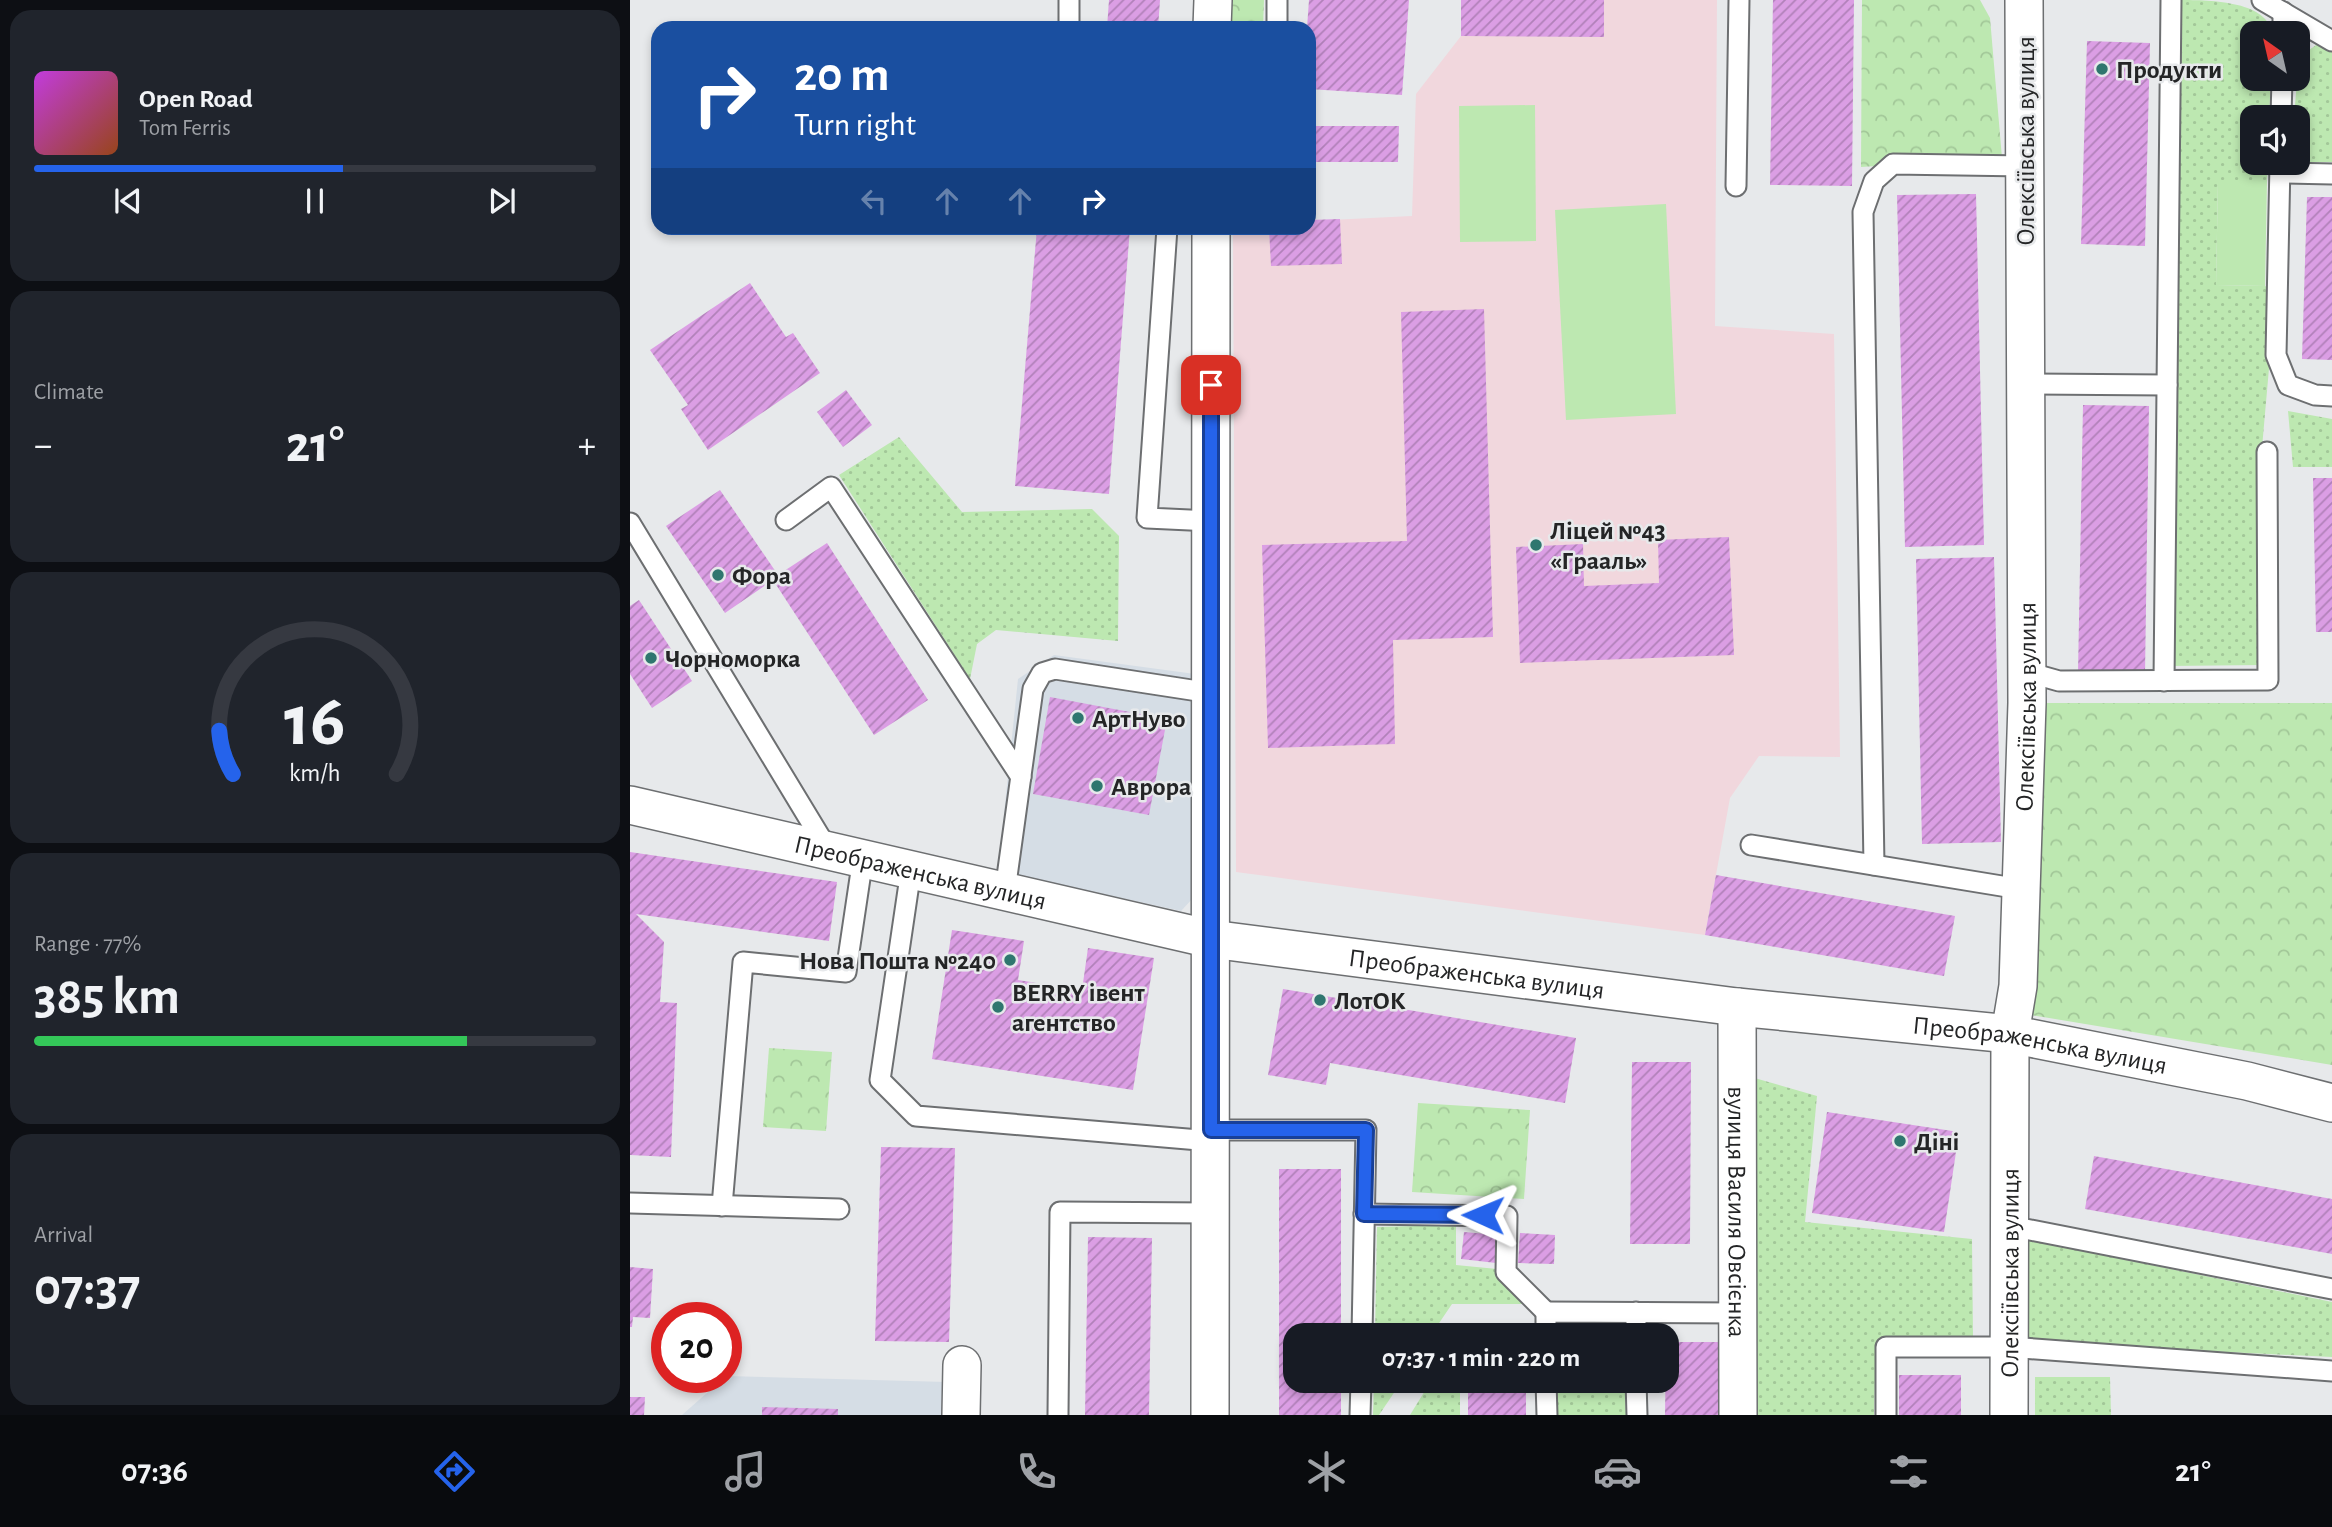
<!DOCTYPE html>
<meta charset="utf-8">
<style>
:root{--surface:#171b24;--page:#20242c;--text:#f1f3f6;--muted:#9ea1a6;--line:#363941;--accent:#2563eb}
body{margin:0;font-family:"Alegreya Sans",sans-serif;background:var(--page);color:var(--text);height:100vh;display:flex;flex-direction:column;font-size:26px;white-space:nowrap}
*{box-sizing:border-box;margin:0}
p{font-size:23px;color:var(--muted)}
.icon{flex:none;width:38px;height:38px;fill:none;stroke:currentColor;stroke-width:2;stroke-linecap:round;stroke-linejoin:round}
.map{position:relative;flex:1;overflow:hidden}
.side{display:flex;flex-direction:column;gap:10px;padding:10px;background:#0d0f14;width:630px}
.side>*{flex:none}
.top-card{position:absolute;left:21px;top:21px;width:665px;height:214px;border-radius:21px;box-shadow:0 4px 10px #0003;background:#1a4fa0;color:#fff;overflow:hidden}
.needle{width:46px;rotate:326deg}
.tools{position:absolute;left:1610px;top:21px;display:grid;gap:14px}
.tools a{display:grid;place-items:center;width:70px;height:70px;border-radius:14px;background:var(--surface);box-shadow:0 4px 10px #0003;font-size:35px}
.speed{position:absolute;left:21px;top:1302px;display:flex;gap:14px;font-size:35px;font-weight:700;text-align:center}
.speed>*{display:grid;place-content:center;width:91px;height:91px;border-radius:50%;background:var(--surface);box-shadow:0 4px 10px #0003;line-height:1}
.speed .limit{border:10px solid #d22;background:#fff;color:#111}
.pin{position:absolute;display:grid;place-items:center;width:60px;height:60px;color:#fff;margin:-30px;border-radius:14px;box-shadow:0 4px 10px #0006}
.me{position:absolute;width:77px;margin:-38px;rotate:271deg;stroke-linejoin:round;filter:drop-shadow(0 0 5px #0008)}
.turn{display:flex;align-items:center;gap:24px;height:147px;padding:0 28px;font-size:32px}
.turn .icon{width:91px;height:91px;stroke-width:2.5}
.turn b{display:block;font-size:49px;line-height:60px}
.lanes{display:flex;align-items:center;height:66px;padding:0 28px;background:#0003;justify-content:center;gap:35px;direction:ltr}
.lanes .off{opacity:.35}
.big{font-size:52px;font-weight:700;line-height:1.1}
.side .widget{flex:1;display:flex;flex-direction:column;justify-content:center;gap:10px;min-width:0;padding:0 24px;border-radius:21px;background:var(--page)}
.side .dial{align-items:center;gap:0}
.dial svg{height:182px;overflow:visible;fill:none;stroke:var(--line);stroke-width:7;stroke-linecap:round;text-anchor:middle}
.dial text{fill:var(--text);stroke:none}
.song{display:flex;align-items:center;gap:21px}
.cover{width:84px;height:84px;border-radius:10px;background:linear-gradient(135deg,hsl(290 70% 55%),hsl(20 70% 35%))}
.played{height:7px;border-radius:4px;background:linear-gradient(90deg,var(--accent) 55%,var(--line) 55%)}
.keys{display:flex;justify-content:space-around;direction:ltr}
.heat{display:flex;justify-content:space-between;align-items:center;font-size:38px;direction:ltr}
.charge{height:10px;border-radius:5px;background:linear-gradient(90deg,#34c759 77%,var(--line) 0)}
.trip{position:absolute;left:653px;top:1323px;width:396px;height:70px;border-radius:21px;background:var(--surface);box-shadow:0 4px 10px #0003;font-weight:700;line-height:70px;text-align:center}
.menu{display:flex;height:112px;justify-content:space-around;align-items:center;background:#090b0e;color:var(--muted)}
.menu .icon{width:49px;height:49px}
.menu .current{color:var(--accent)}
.menu b{font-size:32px;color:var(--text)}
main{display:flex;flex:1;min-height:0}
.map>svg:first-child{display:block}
.built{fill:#d5dde5}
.education{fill:#f1d7dd}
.grass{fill:url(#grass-dots)}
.forest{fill:url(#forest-crowns)}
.garden{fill:#bde8b1}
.building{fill:url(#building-hatch)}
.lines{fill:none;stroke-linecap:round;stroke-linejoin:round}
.service-casing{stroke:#6d6f71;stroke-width:23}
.minor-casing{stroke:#6d6f71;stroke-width:40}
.service{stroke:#fff;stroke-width:19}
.minor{stroke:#fff;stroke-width:37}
.route-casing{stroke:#184099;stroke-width:18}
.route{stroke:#2563eb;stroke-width:12}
.poi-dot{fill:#2f766f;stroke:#e7e9eb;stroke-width:2.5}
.labels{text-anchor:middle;stroke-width:5;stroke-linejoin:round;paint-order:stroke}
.poi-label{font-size:26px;font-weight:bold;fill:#242526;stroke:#e7e9eb;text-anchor:start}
.street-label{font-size:26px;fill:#242526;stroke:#e7e9eb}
</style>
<main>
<section class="side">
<div class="widget">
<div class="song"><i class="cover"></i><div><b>Open Road</b><p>Tom Ferris</p></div></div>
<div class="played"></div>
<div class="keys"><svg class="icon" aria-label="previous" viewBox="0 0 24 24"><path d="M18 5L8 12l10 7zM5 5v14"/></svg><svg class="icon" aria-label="pause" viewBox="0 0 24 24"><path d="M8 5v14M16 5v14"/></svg><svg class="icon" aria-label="next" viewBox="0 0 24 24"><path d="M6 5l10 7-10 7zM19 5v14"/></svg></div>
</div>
<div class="widget"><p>Climate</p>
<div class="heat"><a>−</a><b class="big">21°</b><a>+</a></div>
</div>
<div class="widget dial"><svg viewBox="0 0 100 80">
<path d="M14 69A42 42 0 1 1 86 69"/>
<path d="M14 69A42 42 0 0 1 8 50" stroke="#2563eb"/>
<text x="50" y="56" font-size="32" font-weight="700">16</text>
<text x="50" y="72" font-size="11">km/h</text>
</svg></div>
<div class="widget"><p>Range · 77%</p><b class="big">385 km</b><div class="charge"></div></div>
<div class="widget"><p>Arrival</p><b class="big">07:37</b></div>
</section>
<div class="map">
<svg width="1702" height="1415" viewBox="0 0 1702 1415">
<defs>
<pattern id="grass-dots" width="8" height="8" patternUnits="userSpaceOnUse" patternTransform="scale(1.75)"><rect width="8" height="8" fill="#bde8b1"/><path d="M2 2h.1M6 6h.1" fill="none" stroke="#a2c798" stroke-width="1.8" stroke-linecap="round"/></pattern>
<pattern id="forest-crowns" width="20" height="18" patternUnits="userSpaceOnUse" patternTransform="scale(1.75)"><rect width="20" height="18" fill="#bde8b1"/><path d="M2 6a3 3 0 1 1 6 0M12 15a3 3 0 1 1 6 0" fill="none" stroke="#a2c798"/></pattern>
<pattern id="building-hatch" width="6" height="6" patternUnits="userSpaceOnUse" patternTransform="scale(1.75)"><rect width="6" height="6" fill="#db9ee4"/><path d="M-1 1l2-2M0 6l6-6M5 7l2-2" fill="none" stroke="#b181b9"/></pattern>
</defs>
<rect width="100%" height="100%" fill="#e7e9eb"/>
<g class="built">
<path d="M424,655L565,674L564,897L551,911L368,871L388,679Z"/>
<path d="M96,1376L317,1382L316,1415H52Z"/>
</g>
<path class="education" d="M831,0H1087L1085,326L1204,334L1210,757L1129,756L1100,798L1075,935L606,872L603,228H679V221L782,216L786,94L831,36Z"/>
<g class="grass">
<path d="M1547,0C1577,0 1637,0 1642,33H1622V79H1641L1639,117H1622V163H1638L1637,181H1588L1586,285L1635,286L1640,289V357L1631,459L1632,665L1539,666Z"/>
<path d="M1689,43L1702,49V162H1668V117H1664L1669,57Z"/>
<path d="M1658,411L1702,419V467H1663Z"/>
<path d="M269,437L332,512L462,509L489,536L488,641L366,630L347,644L340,679L209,475Z"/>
<path d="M1121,1077L1187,1096L1175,1222L1342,1239L1343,1337L1246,1345L1244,1415H1119Z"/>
<path d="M826,1225V1265L867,1269L898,1304H822L801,1335H745L747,1227Z"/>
<path d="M1390,1238L1702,1302V1357L1389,1342Z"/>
<path d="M994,1323L995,1335H926V1324Z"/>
<path d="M1405,1377H1480L1481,1415H1405Z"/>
<path d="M744,1381H772L749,1415H743Z"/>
<path d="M801,1381H830V1415H780Z"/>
<path d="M926,1381H995L996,1415H927Z"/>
</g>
<g class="forest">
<path d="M595,0H634L633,28H594Z"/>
<path d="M1232,0H1350L1360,18L1372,158L1231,167Z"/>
<path d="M1406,703H1702V1065L1383,1012Z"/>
<path d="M139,1048L202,1052L196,1131L133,1127Z"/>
<path d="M788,1103L900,1110L894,1199L782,1192Z"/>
</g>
<g class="garden">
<path d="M905,105L906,241L830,242L829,106Z"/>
<path d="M1588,181H1637L1635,286L1586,285Z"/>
<path d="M1036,204L1046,414L936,420L925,210Z"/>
</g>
<g class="building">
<path d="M479,0H530L528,28H477Z"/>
<path d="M679,0H779L772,95L679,89V28H677Z"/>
<path d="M831,0H974V37L831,36Z"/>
<path d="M1143,0H1224L1222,186L1140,185Z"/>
<path d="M1457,41L1520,43L1515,246L1451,244Z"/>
<path d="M680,126H769L768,162H680Z"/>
<path d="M1346,194L1354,545L1275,547L1267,195Z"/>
<path d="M1677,197H1702V360L1672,359Z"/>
<path d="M710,219L712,264L641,266L639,228H679V220Z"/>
<path d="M407,228H500L479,494L385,486Z"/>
<path d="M120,283L156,337L163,333L190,373L78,450L51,409L58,405L20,350Z"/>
<path d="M854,309L863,637L763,640L765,744L638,748L632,545L777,541L771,312Z"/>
<path d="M216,390L242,425L213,447L187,412Z"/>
<path d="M1453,405L1519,406L1515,674L1448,673Z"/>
<path d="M1683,478H1702V632H1686Z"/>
<path d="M90,490L148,575L197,543L298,700L244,735L143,580L95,613L36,526Z"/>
<path d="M1099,537L1104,655L890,663L886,547L953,544L954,586L1029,583L1028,540Z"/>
<path d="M1364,557L1371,842L1292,844L1286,559Z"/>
<path d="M9,600L62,681L22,708L0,674V606Z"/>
<path d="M420,697L537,719L519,815L403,794Z"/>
<path d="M0,852L207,882L199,941L6,914L34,942L30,1002L47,1003L41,1157L0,1155Z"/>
<path d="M1086,875L1325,916L1314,976L1075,935Z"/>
<path d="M322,930L394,941L388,980L452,990L458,948L524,958L503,1090L302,1059Z"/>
<path d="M653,989L946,1038L935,1103L700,1063L696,1085L638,1075Z"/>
<path d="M1002,1062H1061L1060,1244H1000Z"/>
<path d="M1197,1112L1329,1132L1314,1232L1182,1213Z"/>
<path d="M251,1147L325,1148L319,1342L245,1341Z"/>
<path d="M1464,1156L1702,1199V1254L1455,1209Z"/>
<path d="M649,1169H711V1335H665V1381H711V1415H649Z"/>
<path d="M834,1232L869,1235L866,1263L831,1259Z"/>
<path d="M890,1233L925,1235L924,1264L888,1263Z"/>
<path d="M458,1237L522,1238L519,1415H455Z"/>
<path d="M0,1267L23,1269L20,1318L3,1317L2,1327H0Z"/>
<rect x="838" y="1332" width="57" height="3"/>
<path d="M1036,1342H1090V1415H1035Z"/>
<rect x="1269" y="1375" width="62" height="40"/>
<rect x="838" y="1381" width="58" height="34"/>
<path d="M0,1397H15L14,1415H0Z"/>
<path d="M132,1407L208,1409V1415H132Z"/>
</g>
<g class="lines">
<defs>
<g id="service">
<path d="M439,0V28"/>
<path d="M1632,0L1702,41"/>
<path d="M647,28V0"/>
<path d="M1653,33V12"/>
<path d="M1651,117L1652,79"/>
<path d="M1650,163L1646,355L1658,385L1685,395L1702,396"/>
<path d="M1650,173L1702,174"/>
<path d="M1106,186L1109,0"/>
<path d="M537,228L517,518L581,521"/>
<path d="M1396,384L1537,385"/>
<path d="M156,520L201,487L391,777"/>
<path d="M0,523L198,850"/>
<path d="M1397,672L1429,681L1638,680L1637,452"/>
<path d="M1534,681L1541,0"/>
<path d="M1121,845L1390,889"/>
<path d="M1244,865L1233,212L1244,181L1263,164L1395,166"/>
<path d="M281,870L250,1080L286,1116L581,1141"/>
<path d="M375,891L403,689L412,673L425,669L581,693"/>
<path d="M581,1130H736L732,1335"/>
<path d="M0,1203L209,1209"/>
<path d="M92,1206L113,962L216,972L233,858"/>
<path d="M734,1214L877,1216L876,1272L916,1312"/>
<path d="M1380,1226L1702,1289"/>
<path d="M1006,1312V1335"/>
<path d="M916,1335V1312L1109,1313"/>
<path d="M916,1381L917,1415"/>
<path d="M1006,1381L1007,1415"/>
<path d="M428,1415L430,1212L581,1213"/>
<path d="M730,1415L731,1381"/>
<path d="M1256,1415V1347H1379L1702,1371"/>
</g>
<g id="minor">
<path d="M582,28L583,0"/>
<path id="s1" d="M0,805L581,939L1107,1007L1380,1034L1617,1081L1702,1103"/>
<path id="s2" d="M1107,1007L1108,1415"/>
<path d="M331,1415L332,1365"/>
<path d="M580,1415L581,228"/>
<path id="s3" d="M1379,1415L1380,1034L1388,986L1397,703L1394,0"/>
</g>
</defs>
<use href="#service" class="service-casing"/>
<use href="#minor" class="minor-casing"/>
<use href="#service" class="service"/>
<use href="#minor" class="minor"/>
</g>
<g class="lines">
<defs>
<path id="route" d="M581,385V1130H736L734,1214L853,1215"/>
</defs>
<use href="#route" class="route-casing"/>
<use href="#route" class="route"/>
</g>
<g class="poi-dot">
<circle cx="1472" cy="69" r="7"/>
<circle cx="906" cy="545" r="7"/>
<circle cx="88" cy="575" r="7"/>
<circle cx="21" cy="658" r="7"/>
<circle cx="448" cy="718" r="7"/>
<circle cx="467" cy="786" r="7"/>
<circle cx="380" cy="960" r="7"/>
<circle cx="690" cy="1000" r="7"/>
<circle cx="368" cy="1007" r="7"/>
<circle cx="1270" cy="1141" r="7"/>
</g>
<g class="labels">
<g class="poi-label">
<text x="1486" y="78">Продукти</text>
<text x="920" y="539">Ліцей №43<tspan x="920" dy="30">«Грааль»</tspan></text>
<text x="102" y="584">Фора</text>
<text x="35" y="667">Чорноморка</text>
<text x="462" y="727">АртНуво</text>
<text x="481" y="795">Аврора</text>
<text x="366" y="969" text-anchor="end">Нова Пошта №240</text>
<text x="382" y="1001">BERRY iвент<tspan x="382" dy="30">агентство</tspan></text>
<text x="704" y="1009">ЛотОК</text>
<text x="1284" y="1150">Діні</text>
</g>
<g class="street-label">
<text transform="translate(1395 141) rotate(-90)" y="9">Олексіївська вулиця</text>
<text dy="9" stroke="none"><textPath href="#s3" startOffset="709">Олексіївська вулиця</textPath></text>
<text dy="9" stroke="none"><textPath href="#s1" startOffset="298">Преображенська вулиця</textPath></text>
<text dy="9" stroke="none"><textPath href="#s1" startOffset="864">Преображенська вулиця</textPath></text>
<text dy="9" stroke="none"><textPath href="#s1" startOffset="1432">Преображенська вулиця</textPath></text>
<text dy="9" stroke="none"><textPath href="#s2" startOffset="205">вулиця Василя Овсієнка</textPath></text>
<text dy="9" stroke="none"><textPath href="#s3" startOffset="142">Олексіївська вулиця</textPath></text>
</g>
</g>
</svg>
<div class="tools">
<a><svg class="needle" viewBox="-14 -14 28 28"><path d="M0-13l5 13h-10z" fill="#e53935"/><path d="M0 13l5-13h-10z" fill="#9ea1a6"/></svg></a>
<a><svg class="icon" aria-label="sound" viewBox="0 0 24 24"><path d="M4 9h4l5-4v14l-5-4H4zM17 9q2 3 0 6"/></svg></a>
</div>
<div class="speed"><div class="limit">20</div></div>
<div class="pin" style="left:581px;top:385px;background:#d93025"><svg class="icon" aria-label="arrive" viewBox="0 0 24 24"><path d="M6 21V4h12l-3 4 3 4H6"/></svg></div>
<svg class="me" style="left:853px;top:1215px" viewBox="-20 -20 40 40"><path d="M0-17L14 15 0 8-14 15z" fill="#2563eb" stroke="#fff" stroke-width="4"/></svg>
<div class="trip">07:37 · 1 min · 220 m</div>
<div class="top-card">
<div class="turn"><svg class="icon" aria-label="right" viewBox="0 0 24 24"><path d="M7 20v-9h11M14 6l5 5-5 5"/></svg><div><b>20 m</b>Turn right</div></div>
<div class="lanes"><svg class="icon off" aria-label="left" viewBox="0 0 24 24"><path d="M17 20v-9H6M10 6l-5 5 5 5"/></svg><svg class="icon off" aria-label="ahead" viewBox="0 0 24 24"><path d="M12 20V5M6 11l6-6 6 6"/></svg><svg class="icon off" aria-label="ahead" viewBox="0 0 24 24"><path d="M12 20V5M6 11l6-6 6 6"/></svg><svg class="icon" aria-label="right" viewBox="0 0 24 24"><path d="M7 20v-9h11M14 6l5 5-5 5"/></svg></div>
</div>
</div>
</main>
<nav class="menu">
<b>07:36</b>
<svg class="icon current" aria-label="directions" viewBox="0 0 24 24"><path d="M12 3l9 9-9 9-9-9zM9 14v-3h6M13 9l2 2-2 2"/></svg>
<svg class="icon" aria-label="music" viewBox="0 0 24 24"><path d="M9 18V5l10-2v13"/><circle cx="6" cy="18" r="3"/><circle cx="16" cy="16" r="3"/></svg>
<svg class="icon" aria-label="phone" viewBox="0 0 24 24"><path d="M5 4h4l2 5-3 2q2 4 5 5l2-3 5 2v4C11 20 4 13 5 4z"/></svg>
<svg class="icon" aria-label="climate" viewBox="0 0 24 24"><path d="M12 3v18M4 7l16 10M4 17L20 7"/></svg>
<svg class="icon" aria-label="car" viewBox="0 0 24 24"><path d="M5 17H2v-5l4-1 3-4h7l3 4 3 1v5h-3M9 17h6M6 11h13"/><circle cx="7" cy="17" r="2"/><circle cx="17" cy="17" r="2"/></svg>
<svg class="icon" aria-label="filters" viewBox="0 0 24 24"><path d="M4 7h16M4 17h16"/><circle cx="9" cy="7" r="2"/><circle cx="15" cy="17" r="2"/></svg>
<b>21°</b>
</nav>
